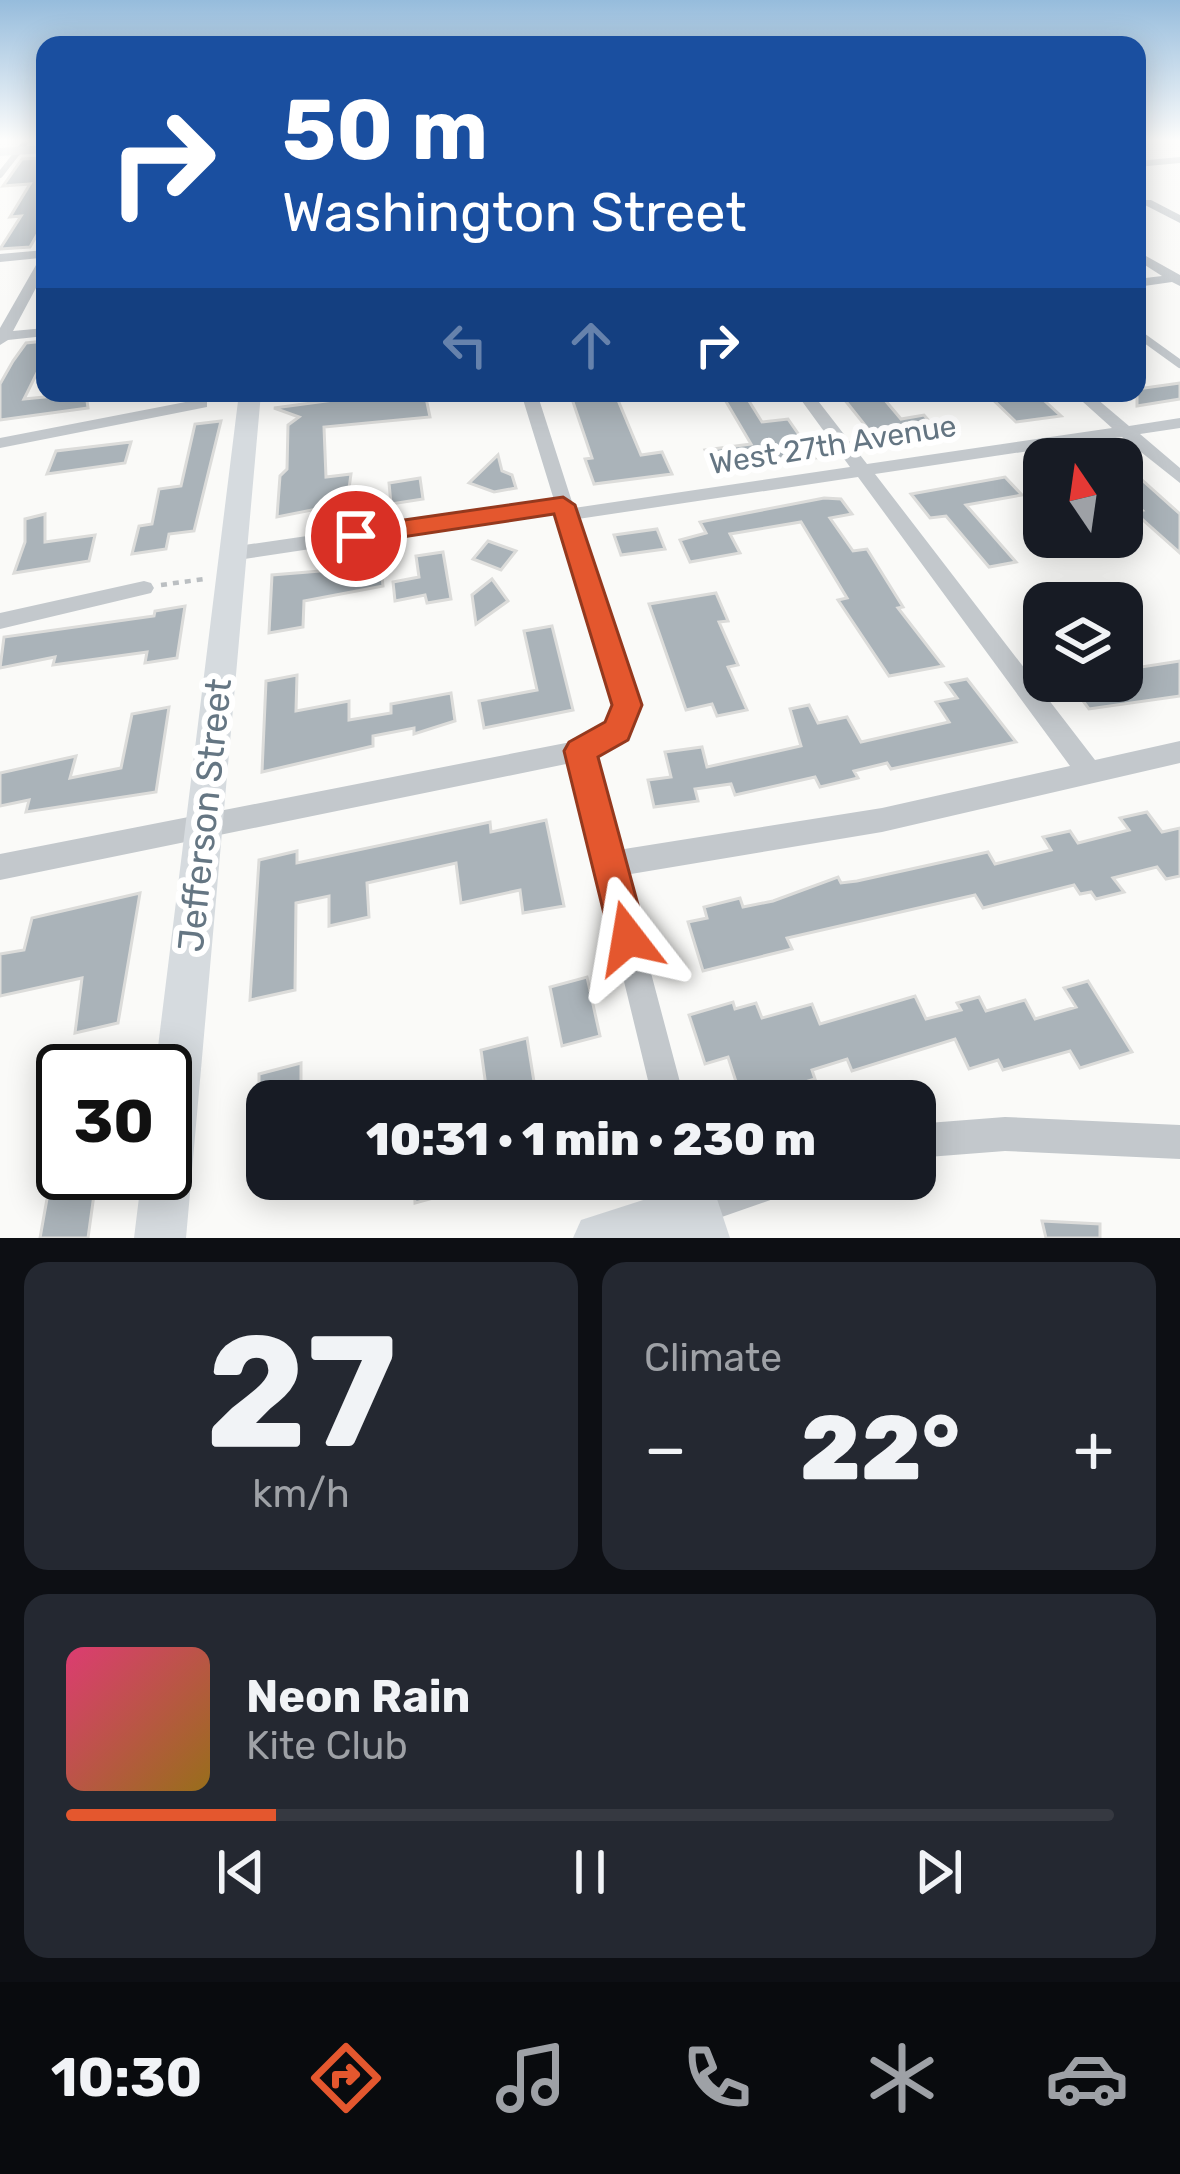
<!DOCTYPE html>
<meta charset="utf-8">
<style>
:root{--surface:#171b24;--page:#242831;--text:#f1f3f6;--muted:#9ea1a6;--line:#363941;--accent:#e4572e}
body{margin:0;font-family:Rubik,sans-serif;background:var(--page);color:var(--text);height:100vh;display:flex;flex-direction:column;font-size:45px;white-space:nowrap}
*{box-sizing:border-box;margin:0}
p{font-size:39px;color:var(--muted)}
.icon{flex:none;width:66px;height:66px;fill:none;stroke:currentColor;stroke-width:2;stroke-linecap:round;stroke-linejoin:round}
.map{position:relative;height:1238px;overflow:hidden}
.side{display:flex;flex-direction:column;gap:24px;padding:24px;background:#0d0f14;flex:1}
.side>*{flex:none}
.top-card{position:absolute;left:36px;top:36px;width:1110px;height:366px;border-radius:24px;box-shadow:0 6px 30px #0003;background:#1a4fa0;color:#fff;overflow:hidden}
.needle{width:78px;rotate:347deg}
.controls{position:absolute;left:1023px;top:438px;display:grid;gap:24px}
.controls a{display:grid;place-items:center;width:120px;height:120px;border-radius:24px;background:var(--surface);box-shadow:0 6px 30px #0003;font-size:60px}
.speed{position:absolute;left:36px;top:1044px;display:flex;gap:24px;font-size:60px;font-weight:700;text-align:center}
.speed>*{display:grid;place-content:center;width:156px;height:156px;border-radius:50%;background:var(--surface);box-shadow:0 6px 30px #0003;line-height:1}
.speed .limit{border:6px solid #111;border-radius:18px;background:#fff;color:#111}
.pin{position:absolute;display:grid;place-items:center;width:102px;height:102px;color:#fff;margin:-51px;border:6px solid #fff;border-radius:50%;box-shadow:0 3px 12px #0007}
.me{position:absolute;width:132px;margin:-66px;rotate:346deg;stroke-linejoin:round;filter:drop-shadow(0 0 9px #0008)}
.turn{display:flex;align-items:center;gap:42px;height:252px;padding:0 48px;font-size:54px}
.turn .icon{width:156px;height:156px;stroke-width:2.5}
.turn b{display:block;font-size:84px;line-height:102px}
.lanes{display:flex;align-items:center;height:114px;padding:0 48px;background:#0003;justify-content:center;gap:60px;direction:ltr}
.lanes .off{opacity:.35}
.big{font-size:90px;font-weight:800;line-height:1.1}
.side .tile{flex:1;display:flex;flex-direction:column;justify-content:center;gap:18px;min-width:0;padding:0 42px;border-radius:24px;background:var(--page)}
.side .dial{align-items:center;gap:0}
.dial b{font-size:156px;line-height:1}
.song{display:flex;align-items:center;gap:36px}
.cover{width:144px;height:144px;border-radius:18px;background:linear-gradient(135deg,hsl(340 70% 55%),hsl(40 70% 35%))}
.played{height:12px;border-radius:6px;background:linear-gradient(90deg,var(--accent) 20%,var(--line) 20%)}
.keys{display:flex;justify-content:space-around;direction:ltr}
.heat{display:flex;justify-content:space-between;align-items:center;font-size:66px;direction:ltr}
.side .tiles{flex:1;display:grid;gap:24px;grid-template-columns:1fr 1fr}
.tile:last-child{grid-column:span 2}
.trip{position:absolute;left:246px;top:1080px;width:690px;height:120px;border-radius:24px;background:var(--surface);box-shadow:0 6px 30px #0003;font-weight:800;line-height:120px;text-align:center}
.tab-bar{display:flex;height:192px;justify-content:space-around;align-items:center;background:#090b0e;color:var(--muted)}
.tab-bar .icon{width:84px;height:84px}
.tab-bar .current{color:var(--accent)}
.tab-bar b{font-size:54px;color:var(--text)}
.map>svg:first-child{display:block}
.building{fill:#aab3b9;stroke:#dcdcda;stroke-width:3}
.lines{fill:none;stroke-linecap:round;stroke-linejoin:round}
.path{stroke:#bbbfc2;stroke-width:4.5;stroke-dasharray:6 6;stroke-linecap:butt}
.lane-far1{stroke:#c3c8cc;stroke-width:6}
.lane{stroke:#c3c8cc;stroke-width:8}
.street{fill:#c3c8cc;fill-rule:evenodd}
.secondary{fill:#d6dbdf;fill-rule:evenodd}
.route{fill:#e4572e;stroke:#94391e;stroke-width:3}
.labels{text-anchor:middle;stroke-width:12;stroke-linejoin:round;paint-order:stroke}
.street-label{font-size:30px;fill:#657683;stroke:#fff}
.near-street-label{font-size:36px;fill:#657683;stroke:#fff}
</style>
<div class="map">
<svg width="1180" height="1238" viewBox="0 0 1180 1238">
<rect width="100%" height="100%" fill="#fafaf8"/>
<g class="building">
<path d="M45,158V221L30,247L0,249L21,216L10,217L30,184L3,186L22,159Z"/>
<path d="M45,341V357L24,399L86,393L88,408L0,420V384L13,361L26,343Z"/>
<path d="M1180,383V399L1137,406V389Z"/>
<path d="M386,393H425L430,417L324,427L326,477L351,474L347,503L277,517L280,476L287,469L288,425L299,417L274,408Z"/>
<path d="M570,393H615L641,455L662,452L672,474L594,484L585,459L592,458Z"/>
<path d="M721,393H744L762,422L788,419L815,458L714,468L705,450L751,444Z"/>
<path d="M855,393H879L901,419L924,415L941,435L880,444L844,399L858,397Z"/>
<path d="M986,393H1036L1061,416L1016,422Z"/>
<path d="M221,421L194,531L169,534L166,549L132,554L139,526L152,524L159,489L181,486L195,424Z"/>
<path d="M131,442L125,463L47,474L56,451Z"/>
<path d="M498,455L502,471L512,475L516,488L494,492L469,483Z"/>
<path d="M1122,462L1180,514V553L1133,511L1142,510L1122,491Z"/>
<path d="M1005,477L1022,495L966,505L1016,562L989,567L946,516L930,518L911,494Z"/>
<path d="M420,478L423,499L391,504L389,483Z"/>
<path d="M824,498L841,499L852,514L830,518L853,551L867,549L903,607L898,608L943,666L889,676L838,600L847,598L801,522L730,534L740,553L690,562L680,540L706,533L700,522Z"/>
<path d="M45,514V542L95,535L89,561L14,573L25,542V519Z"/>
<path d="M657,529L665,549L621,555L614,535Z"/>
<path d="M488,541L516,551L501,570L473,559Z"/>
<path d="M443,552L451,599L427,603L425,595L395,601L393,582L419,577L416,556Z"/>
<path d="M381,566L383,586L304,601L303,627L269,633L272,575Z"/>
<path d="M492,579L508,601L476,624L472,595Z"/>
<path d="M716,593L728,621L719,622L738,665L728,667L747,710L717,716L712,704L686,710L649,604Z"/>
<path d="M185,606L177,658L145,663L147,652L53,665L55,657L0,668L4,637L154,616L155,611Z"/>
<path d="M552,626L573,710L484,728L479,701L537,690L524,631Z"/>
<path d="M1180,661V696L1089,709L1071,685L1138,681L1128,669Z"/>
<path d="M297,675L296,711L349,701V720L391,713V704L451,693L455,721L414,734V728L373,736V746L262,772L266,681Z"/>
<path d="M967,679L1016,742L891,769L887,763L854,771L858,778L820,787L815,777L735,795L731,784L695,789L698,801L654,807L648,780L671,777L665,752L702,747L707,767L801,746L790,709L809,705L818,723L847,717L861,742L949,722L936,702L957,698L946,683Z"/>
<path d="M169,707L156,792L26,812L29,800L0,806V773L76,756L70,778L121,768L132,714Z"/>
<path d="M1147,812L1162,832L1180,828V876L1166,879L1157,867L1113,878L1124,892L1096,899L1091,892L1080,894L1074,885L983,908L975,895L787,938L792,949L703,971L688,922L707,918L704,907L740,898L743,907L773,901L838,877L841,883L857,881L988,852L995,864L1051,850L1043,837L1070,831L1078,843L1129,830L1120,818Z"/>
<path d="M546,820L564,906L523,913L520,890L461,903L456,863L367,883L369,917L329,926V896L296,903L295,990L250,1000L259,860L297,851V863L490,822L491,832Z"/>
<path d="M140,893L118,1023L75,1033L82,978L0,996V954L24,950L32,918Z"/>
<path d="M587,977L600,1036L562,1046L550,987Z"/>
<path d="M1088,981L1132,1052L1080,1068L1070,1051L1003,1070L998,1060L969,1069L955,1039L852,1071L847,1059L812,1070L815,1079L769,1093L767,1085L740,1094L728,1057L705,1064L689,1015L733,1002L735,1009L756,1003L762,1018L812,1004L820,1024L915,996L926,1019L961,1010L957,1003L979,997L986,1011L1025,1000L1035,1019L1076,1007L1064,988Z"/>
<path d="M527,1038L535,1088L528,1089L529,1101H488L481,1050Z"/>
<path d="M301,1063V1101H259V1074Z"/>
<path d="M80,1173H97L88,1238H40L50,1182Z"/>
<path d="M414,1179H483L484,1184L415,1203Z"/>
<path d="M1042,1221L1100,1224V1238H1046Z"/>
</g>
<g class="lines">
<path class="path" d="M161,585L204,579"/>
<path class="lane-far1" d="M0,175L28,139"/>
<path class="lane" d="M1137,333L1180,364"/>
<g class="street">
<path d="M1180,157V163L1137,167V161Z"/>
<path d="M1143,200H1151L1180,215V223L1143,204Z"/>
<path d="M45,250V271L13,331L45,328V336L8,340L0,345V328L40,258L0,262V254Z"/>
<path d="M1137,251L1180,275V286L1172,282L1137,287V279L1162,276L1137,260Z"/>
<path d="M521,393H537L574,508L850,467L796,393H812L867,464L1112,428L1073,393H1090L1129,426L1180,418V428L1140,434L1180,468V483L1122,437L875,474L1095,760L1180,741V763L882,832L625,875L685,1101H653L571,763L0,880V854L576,741L608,724L615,705L557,512L231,561L221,554L231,547L554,500ZM858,477L1070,766L882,808L618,850L593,756L625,738L639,705L578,519Z"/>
<path d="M201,399L207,401V407L0,448V438Z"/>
<path d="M144,581L151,583L154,588L151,593L0,629V613Z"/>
<path d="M1005,1117L1180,1125V1159L1005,1151L915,1158V1124Z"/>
<path d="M672,1179H706L708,1186L731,1179H801L796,1191L696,1226L684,1220Z"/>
</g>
<g class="secondary">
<path d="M45,145V153L0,156V148Z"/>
<path d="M239,393H261L186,1238H134L142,1173H165V1071H155Z"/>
<path d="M696,1183L714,1190L730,1238H573L581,1220Z"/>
</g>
</g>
<linearGradient id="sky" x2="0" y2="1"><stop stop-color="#96bcdc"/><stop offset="0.45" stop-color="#fdfdfc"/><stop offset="1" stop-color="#fdfdfc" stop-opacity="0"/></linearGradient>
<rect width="1180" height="312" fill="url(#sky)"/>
<path class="route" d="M563,497L575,505L642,705L628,740L598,757L647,938L642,951L628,956L615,951L610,938L564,751L569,742L605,722L612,705L554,514L356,544L343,536L356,527Z"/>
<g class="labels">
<g class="street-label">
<text transform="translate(833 445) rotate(-9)" y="10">West 27th Avenue</text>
</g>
<g class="near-street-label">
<text transform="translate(204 815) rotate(-84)" y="13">Jefferson Street</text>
</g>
</g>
</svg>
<div class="controls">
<a><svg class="needle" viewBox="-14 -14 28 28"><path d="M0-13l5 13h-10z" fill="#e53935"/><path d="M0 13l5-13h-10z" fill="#9ea1a6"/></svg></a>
<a><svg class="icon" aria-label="layers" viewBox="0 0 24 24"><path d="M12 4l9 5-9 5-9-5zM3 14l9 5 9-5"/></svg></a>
</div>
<div class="speed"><div class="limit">30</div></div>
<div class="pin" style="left:356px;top:536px;background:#d93025"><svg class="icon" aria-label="arrive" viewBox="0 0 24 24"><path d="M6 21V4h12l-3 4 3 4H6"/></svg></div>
<svg class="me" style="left:628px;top:938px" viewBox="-20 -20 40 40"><path d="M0-17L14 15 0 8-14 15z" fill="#e4572e" stroke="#fff" stroke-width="4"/></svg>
<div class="trip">10:31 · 1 min · 230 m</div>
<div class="top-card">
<div class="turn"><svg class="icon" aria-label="right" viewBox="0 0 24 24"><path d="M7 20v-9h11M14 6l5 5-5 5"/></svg><div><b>50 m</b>Washington Street</div></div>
<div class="lanes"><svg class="icon off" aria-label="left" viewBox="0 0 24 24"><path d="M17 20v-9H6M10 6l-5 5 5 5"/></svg><svg class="icon off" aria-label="ahead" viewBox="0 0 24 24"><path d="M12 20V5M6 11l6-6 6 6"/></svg><svg class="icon" aria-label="right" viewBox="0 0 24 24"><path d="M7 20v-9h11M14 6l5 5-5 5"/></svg></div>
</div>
</div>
<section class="side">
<div class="tiles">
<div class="tile dial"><b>27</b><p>km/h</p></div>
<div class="tile"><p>Climate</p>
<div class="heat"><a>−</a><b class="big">22°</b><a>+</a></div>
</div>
<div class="tile">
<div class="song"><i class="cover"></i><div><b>Neon Rain</b><p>Kite Club</p></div></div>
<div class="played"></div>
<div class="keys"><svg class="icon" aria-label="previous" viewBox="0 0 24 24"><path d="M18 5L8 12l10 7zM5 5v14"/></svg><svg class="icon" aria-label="pause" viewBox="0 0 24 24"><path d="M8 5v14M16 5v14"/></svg><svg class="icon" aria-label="next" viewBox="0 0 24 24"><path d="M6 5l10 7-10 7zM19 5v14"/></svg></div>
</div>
</div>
</section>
<nav class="tab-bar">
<b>10:30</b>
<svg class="icon current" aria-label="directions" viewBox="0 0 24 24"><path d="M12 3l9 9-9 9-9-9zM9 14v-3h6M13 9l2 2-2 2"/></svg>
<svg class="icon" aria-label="music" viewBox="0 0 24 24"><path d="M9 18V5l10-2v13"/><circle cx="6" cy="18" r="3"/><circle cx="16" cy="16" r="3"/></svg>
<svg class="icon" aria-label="phone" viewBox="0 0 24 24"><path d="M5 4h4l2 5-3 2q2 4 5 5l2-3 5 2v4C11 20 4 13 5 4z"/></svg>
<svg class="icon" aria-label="climate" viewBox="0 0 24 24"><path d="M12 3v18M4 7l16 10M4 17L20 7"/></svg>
<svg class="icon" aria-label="car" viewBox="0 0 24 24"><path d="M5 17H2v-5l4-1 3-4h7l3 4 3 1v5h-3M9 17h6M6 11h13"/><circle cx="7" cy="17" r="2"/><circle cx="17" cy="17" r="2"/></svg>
</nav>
